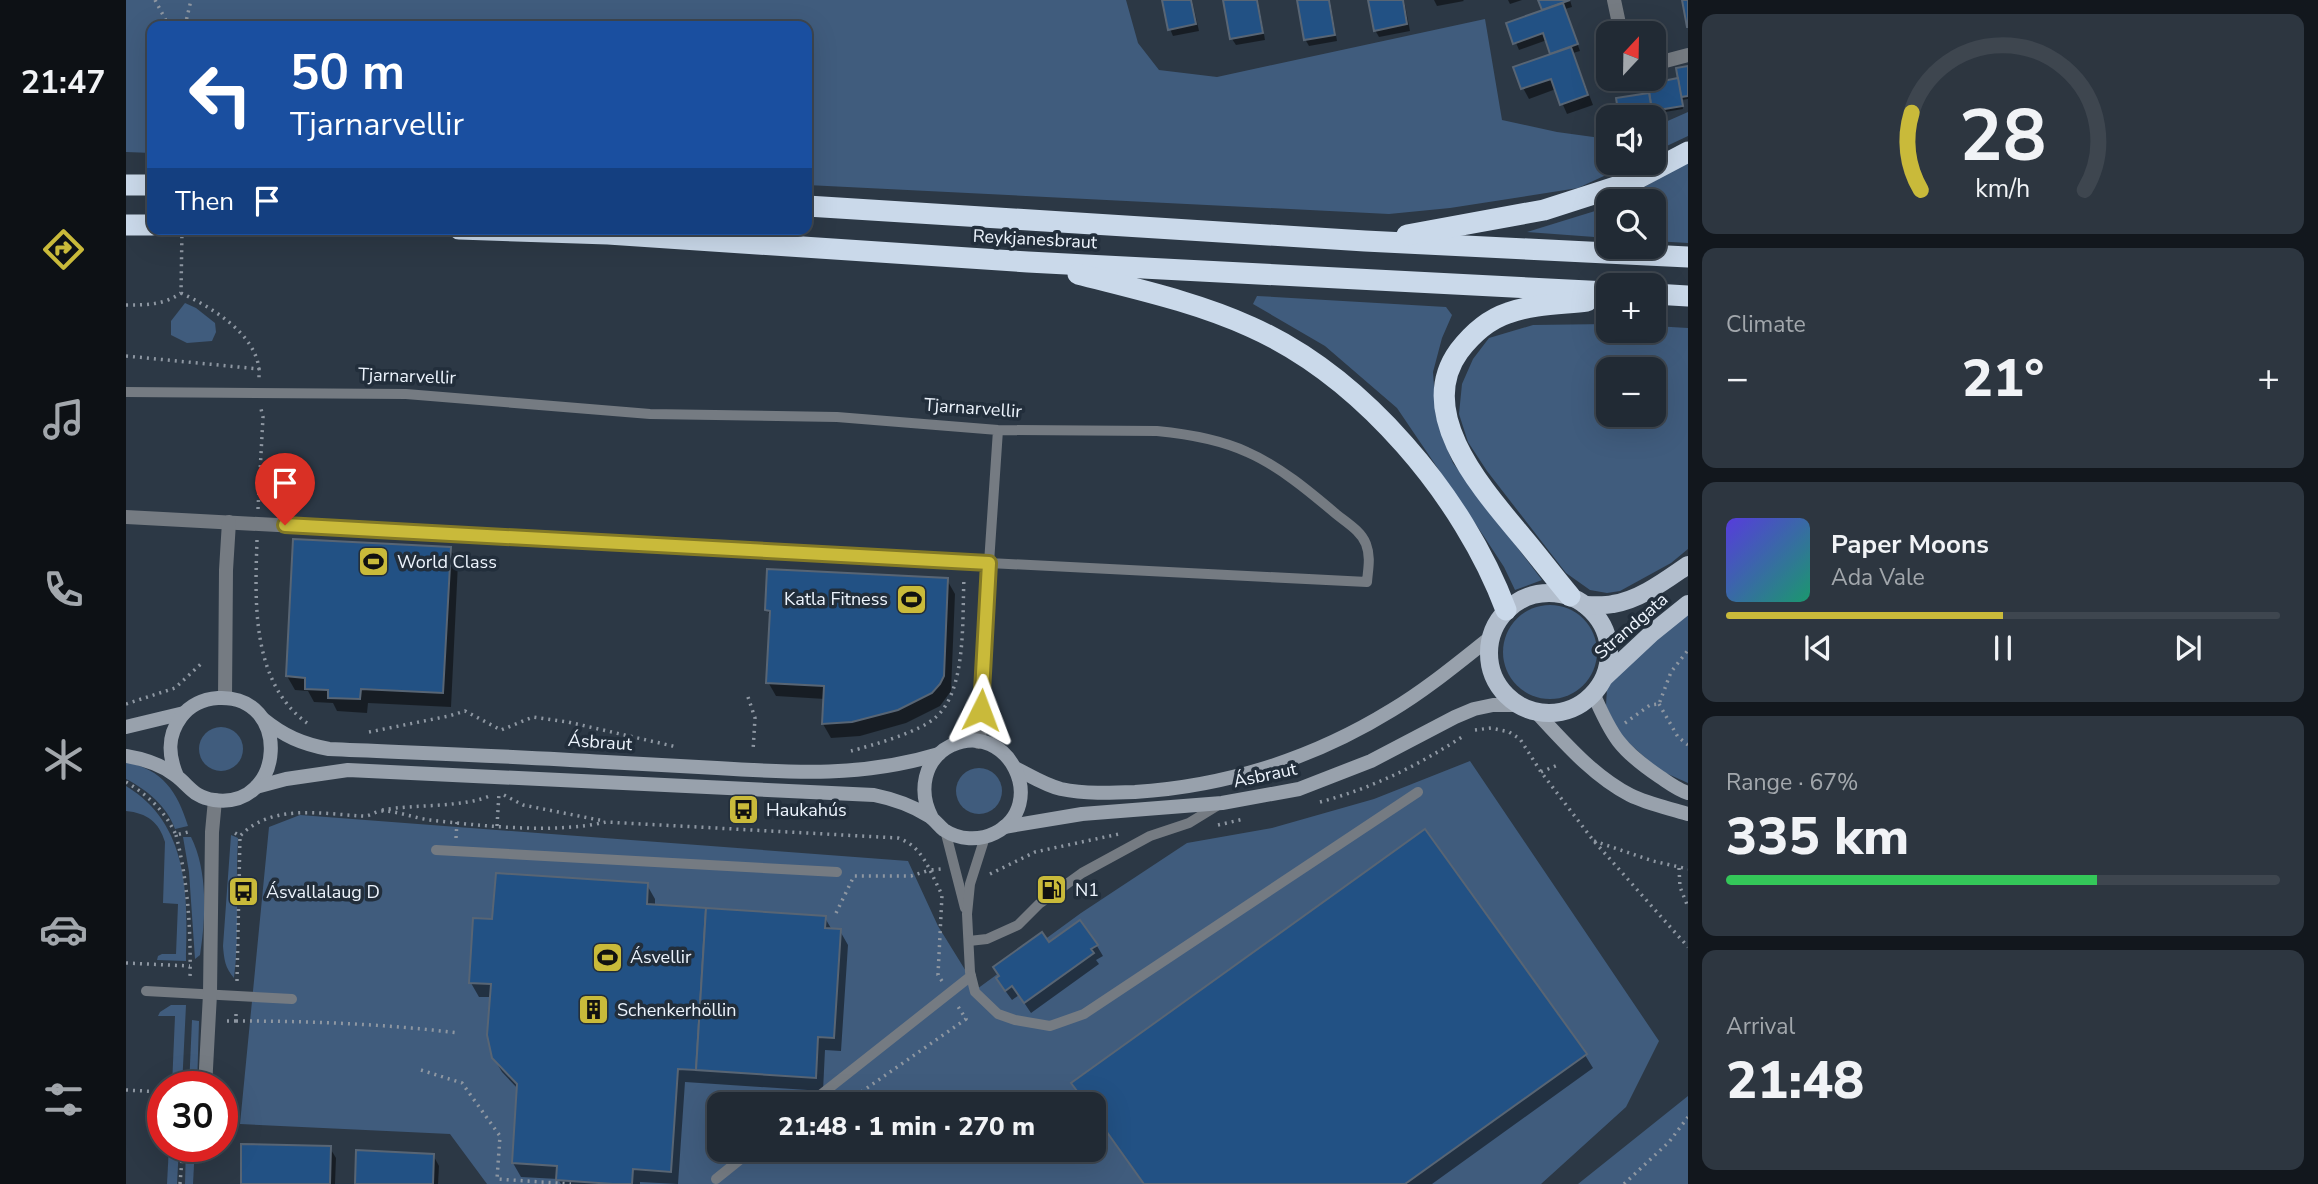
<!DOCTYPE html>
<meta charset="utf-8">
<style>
:root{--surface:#212a34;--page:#2d3640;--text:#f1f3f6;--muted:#a2a7ac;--line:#3e464f;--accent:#c9ba3a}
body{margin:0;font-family:"Nunito Sans",sans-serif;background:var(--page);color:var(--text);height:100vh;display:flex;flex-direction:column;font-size:26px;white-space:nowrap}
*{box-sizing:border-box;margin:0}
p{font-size:23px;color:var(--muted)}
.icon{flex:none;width:38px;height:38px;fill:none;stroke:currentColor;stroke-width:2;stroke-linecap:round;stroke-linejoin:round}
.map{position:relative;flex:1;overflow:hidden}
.panel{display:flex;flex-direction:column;gap:14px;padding:14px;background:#12171d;width:630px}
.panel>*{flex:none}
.guide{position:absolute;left:21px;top:21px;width:665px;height:214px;border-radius:14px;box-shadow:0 7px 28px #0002,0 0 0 2px var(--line);background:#1a4fa0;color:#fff;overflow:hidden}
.needle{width:46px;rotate:22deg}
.tools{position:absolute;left:1470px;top:21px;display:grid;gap:14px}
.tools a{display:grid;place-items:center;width:70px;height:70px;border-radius:14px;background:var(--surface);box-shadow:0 7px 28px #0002,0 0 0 2px var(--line);font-size:35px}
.speed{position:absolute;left:21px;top:1071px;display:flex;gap:14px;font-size:35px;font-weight:700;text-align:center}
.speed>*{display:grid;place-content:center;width:91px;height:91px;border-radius:50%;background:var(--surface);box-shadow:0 7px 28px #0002,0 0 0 2px var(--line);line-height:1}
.speed .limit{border:10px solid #d22;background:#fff;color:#111}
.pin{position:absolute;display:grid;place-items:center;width:60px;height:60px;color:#fff;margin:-72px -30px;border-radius:50% 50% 50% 0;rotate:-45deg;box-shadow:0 0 7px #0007}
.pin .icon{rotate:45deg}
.me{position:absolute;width:77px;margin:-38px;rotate:3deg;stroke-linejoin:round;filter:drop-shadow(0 0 5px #0008)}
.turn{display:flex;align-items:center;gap:24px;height:147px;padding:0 28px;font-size:32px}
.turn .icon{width:91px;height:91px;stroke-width:2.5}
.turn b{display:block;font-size:49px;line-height:60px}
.then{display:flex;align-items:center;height:66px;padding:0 28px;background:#0003;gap:14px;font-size:26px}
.big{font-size:52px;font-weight:800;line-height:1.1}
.panel .widget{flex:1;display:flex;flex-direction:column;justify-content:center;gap:10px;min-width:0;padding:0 24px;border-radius:14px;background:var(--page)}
.panel .dial{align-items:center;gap:0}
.dial svg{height:182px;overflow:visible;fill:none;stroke:var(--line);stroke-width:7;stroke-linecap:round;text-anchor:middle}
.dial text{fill:var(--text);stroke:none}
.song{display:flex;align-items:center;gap:21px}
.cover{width:84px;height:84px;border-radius:10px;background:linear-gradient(135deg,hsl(250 70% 55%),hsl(160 70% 35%))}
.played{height:7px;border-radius:4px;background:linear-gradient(90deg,var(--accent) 50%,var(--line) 50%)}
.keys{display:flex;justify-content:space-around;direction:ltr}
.heat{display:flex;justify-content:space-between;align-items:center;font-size:38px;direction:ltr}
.charge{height:10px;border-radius:5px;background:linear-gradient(90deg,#34c759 67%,var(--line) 0)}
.trip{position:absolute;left:581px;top:1092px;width:399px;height:70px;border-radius:14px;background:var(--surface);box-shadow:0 7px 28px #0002,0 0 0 2px var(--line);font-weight:800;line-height:70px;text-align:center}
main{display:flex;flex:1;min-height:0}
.tabs{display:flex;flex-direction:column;width:126px;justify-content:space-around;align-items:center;background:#0d1115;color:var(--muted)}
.tabs .icon{width:49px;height:49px}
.tabs .current{color:var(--accent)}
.tabs b{font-size:32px;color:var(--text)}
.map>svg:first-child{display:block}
.green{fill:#405c7d;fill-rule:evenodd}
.shadow{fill:#0007}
.building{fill:#225184;stroke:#586574;stroke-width:2}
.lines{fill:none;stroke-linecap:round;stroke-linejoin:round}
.path{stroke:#8e97a2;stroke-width:3.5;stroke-dasharray:2 5;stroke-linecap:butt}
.lane{stroke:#757b82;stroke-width:10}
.street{stroke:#757b82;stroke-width:14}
.secondary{stroke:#98a1ac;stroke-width:14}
.primary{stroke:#b2becd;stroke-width:18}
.highway{stroke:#cad9ea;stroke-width:21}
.route-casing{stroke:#837926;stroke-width:18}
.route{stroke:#c9ba3a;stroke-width:12}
.labels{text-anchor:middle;stroke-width:7;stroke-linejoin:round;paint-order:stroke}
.street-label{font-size:18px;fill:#edf4fd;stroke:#222e3b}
.poi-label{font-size:18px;fill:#edf4fd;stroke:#222e3b;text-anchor:start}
</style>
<main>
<nav class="tabs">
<b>21:47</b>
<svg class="icon current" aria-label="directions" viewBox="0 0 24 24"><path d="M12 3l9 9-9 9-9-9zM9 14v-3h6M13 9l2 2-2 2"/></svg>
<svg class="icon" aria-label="music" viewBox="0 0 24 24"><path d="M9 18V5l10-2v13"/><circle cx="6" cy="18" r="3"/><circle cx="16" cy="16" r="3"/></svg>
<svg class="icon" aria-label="phone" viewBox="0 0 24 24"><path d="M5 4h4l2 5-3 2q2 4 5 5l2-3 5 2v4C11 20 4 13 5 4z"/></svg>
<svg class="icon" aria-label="climate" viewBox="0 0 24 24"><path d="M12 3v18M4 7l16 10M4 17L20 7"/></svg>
<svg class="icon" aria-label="car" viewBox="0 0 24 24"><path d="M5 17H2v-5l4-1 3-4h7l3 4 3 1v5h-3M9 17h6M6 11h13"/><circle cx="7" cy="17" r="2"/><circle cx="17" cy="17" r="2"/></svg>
<svg class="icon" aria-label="filters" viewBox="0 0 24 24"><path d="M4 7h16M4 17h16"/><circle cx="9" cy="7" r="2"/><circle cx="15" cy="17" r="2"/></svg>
</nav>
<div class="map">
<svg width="1562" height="1184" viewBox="0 0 1562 1184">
<rect width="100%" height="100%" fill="#2c3845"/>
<g class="green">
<path d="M0,0H1000L1012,43L1033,70L1091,77L1359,19L1376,120L1431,132L1482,139V163H1506L1452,188L1324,208L1263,214L681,185V26H26V153L0,152Z"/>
<path d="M1562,112V136L1528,152V127Z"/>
<path d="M1562,161V243L1528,241V201H1495Z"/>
<path d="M1482,207V238L1401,232Z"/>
<path d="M1131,296L1320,307L1326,315L1316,338L1307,372L1310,416L1317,439L1327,463L1416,580L1389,590L1378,567L1359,538L1271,408L1199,346L1127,304Z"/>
<path d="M59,303L70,308L89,323L90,332L86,341L61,343L45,335V321Z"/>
<path d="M1482,324V331H1528V326L1562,328V549L1545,563L1494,591L1481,593L1464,590L1440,573L1361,471L1342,442L1333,414L1336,384L1347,359L1363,338L1407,325ZM1482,369H1528V415H1482Z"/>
<circle cx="1424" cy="652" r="47"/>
<path d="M1562,612V783L1533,770L1494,735L1480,706L1481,688L1489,673Z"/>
<circle cx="95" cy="749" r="22"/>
<path d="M1344,761L1533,1041L1500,1107L1415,1184H361L324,1134L114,1124L143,827L174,815L782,861L812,926L851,989L955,913L1061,843L1146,828L1248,799ZM593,1104H968V1150H593Z"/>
<path d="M0,762C37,770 51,791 62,826L49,829C41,806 21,790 0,779Z"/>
<circle cx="853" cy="791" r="23"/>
<path d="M0,786C63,824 62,895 60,961L31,960L32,956L36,954H50L52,904L37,903L39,842C33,822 21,813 0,811Z"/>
<path d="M105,835L112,838C109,884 114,932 108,978C99,968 98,959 97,946Z"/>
<path d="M57,837H65C82,871 80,918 74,955L69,959L63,872Z"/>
<path d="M45,1005H60L56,1087L46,1086L49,1016H32L34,1012Z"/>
<path d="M66,1020L73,1021L71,1087H63Z"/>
<path d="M1562,1096V1184H1452Z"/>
<path d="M43,1146H53L51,1184H41Z"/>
<path d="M60,1146H69L67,1184H59Z"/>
</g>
<g class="shadow">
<path d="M1038,0H1066L1073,31L1047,36L1044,29Z"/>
<path d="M1099,0H1132L1139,40L1110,45L1106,39Z"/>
<path d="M1173,0H1204L1211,41L1183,46L1179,39Z"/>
<path d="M1244,0H1278L1284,31L1253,37L1249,30Z"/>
<path d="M1308,0H1337L1338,1L1311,6Z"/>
<path d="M1382,0H1396L1384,4Z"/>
<path d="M1414,0H1444L1446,7L1439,9L1454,51L1447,53L1467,105L1441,114L1430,89L1403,99L1397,88L1427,55L1421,40L1393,50L1382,24L1418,11Z"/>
<path d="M1562,68V99L1555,100L1557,109L1527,114V117H1495L1492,100L1525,94L1554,80L1552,69Z"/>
<path d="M324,549L332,563L325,707L242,703L241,713L211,711L207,703L188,702L182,691L169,690L161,676Z"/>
<path d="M821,580L829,594L825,691L814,706L780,723L734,736L705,738L697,724L699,699L650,696L642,682L645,617L641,610Z"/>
<path d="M521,885L529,899V906L699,918L706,930L714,931L722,945L715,1051L699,1050L697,1091L559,1082L552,1184L514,1182V1184H435L432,1179L395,1177L387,1163L392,1089L376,1072L367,1057L365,997H353L345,983L368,921Z"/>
<path d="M923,944L971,946L977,956L970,960L973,964L905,1013L893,995L886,1000L878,989Z"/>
<path d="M1459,1055L1467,1068L1306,1184H1018L968,1114V1104H961L948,1083Z"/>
<path d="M204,1148L210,1158L209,1184H116Z"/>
<path d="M307,1155L313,1166L312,1184H231Z"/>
</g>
<g class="building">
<path d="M1036,0H1065L1070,24L1042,30Z"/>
<path d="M1097,0H1131L1137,33L1104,39Z"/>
<path d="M1171,0H1203L1209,35L1178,40Z"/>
<path d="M1242,0H1277L1281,24L1248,31Z"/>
<path d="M1412,0H1444L1416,10Z"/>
<path d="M1556,0H1562V27H1561Z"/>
<path d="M1437,3L1452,44L1424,54L1417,33L1387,44L1380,23Z"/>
<path d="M1445,47L1462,95L1434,105L1425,79L1395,89L1387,67Z"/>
<path d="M1562,66V96L1555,97L1550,68Z"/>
<path d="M1552,78L1557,106L1526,111L1522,84Z"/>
<path d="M1523,93L1527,117H1493L1490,98Z"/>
<path d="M167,539L325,547L317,693L235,689L234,699L202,698V690L179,689V678L160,676Z"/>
<path d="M641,569L822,578L818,676L814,684L806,693L772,710L726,722L696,724L698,686L640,683L644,611L639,610Z"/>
<path d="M1299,829L1461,1054L1279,1184H1018L968,1114V1104H961L945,1083Z"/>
<path d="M370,873L522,883L521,904L580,908L570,1070L552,1069L545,1172L507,1169L506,1184H487L430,1180L431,1166L386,1163L391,1084L366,1058L361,1035L365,984L343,983L347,918L366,919Z"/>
<path d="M580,908L700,916L699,928L715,929L708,1038L692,1037L690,1078L570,1070Z"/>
<path d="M954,920L972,945L965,949L968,953L898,1003L886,986L879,991L870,978L873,976L867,967L916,932L923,942Z"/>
<path d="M115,1144L205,1146L204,1184H115Z"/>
<path d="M230,1150L308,1154L307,1184H229Z"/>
</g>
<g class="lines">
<g class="path">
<path d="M29,0L43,26"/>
<path d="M59,26L65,0"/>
<path d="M55,293C85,307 129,333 133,369"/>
<path d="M0,305C20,305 38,305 55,293L56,229"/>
<path d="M0,356L133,369V378"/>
<path d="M132,509L137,417L135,409"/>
<path d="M131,540C129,602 125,682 181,723"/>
<path d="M622,697L629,718L627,751"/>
<path d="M0,704L49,688L77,662"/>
<path d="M1533,704L1552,737L1562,745"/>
<path d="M1499,723L1524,705L1533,704L1545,672L1562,650"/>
<path d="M1349,730L1365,728L1383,732L1394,739L1415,772L1467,840L1562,947"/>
<path d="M243,732L323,716L339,711L375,730L407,717L442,722L551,747"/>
<path d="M725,751C747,745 794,732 810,717C841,690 836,617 838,578"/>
<path d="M1415,772L1434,764"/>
<path d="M0,782C22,795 39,811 50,835L66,831"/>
<path d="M378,795L397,805L478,821"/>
<path d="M1194,802C1247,788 1293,765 1339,735"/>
<path d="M256,810C288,804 339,808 366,795"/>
<path d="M1092,825L1118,819"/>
<path d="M371,826L373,793"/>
<path d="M109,833L114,836C146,803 196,814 236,816C244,817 249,811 256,811C272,811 288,818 304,820C357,826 428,834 480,822L772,838C789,844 796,855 804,870L815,869"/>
<path d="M50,835C62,882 65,930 64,979"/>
<path d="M330,838L331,822"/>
<path d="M1468,841L1527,861L1562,869"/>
<path d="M1553,868L1554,887L1562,907"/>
<path d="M864,874L909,852L993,834"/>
<path d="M710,913L728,876H785L804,870L816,895L812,975L816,981"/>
<path d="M0,963L64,966"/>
<path d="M111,981L114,836"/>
<path d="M101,1021H110V1010"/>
<path d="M110,1021C184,1021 259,1024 333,1033"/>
<path d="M295,1070L336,1083L374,1136L371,1179L445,1184"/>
<path d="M0,1090L37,1092"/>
<path d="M718,1104L840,1019L831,1005"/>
<path d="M640,1159L653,1150"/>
<path d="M54,1184L57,1146"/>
<path d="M1498,1184L1543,1142L1562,1117"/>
</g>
<g class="lane">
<path d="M0,392L280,394L524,414L711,417L872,430L1031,431C1062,434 1093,439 1121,452C1153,466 1183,491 1210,514C1221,523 1235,531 1240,544C1245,557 1242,569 1241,582L863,563L872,430"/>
<path d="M819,830L839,908"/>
<path d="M859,837L844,884L841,914L844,972L849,992L872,1014L889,1020L924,1026L958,1014L1292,792"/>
<path d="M310,850L711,872"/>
<path d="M843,941L861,939L892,925L913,904L956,873L1024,836L1063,823L1094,804"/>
<path d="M20,991L166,999"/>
<path d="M683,1104L845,976"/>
<path d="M590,1179L626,1150"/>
</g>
<g class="street">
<path d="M1488,0L1495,33"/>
<path d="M1528,64L1562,55"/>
<path d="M0,517L863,563L853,742"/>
<path d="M99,698L100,570L103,522"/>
<path d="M79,1087L84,994L86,832L89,800"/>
</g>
<g class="secondary">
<path d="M1467,693C1486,737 1494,750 1534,777C1543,783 1552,790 1562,793"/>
<path d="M1410,712C1438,742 1467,776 1504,795C1522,804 1543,808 1562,814"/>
<path d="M137,719C158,736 176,744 203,749C295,753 387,756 480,762C517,764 554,766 591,768C669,773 738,777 813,754"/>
<path d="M0,727L58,713"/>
<path d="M0,756C18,759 34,764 49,775C64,786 67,797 88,800C160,810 166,694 92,698C78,699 64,705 55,717C41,736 42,755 51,776"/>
<path d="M891,769C905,776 919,785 935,789C959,794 984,793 1009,792C1101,786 1188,758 1266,710C1301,689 1332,663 1365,637"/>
<path d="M130,787L160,779L222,770L748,795C768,799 785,805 803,816C809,820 813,826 818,830C833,840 853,841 869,833C924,805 882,720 826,745C797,759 792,792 806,818"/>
<path d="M878,827L956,814L1096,803L1173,789L1245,761L1329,717L1348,709L1367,705H1392"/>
</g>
<g class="primary">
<circle cx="1423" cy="653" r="60"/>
<path d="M1459,605C1468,605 1478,606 1487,604C1514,600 1540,580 1562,565"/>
<path d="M1479,677L1526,633L1562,604"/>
</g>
<g class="highway">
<path d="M0,185H26"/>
<path d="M681,206L1239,241L1562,257"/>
<path d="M0,225H26"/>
<path d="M333,229L482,234L902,262L1482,292"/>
<path d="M1281,235L1418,210L1505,182L1562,152"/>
<path d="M952,274C1010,289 1070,302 1125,327C1237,377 1338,497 1380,610"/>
<path d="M1528,294L1562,296"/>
<path d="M1444,596C1428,577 1413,557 1397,538C1359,492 1287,414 1333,351C1346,334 1361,320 1382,313C1407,304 1436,304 1461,301"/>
</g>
</g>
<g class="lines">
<defs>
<path id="route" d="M159,525L863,563L855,710"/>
</defs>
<use href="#route" class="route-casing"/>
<use href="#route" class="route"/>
</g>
<defs>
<symbol id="stadium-square" viewBox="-11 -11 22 22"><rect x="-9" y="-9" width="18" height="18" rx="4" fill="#c9ba3a" stroke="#222e3b"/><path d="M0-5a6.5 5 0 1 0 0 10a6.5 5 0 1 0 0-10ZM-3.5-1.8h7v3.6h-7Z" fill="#111"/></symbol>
<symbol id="bus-square" viewBox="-11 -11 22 22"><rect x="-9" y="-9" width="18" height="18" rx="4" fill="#c9ba3a" stroke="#222e3b"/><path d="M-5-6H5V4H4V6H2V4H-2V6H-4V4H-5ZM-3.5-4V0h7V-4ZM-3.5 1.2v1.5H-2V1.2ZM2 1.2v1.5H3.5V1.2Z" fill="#111"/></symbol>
<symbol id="fuel-square" viewBox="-11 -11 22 22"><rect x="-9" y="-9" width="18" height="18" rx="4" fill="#c9ba3a" stroke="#222e3b"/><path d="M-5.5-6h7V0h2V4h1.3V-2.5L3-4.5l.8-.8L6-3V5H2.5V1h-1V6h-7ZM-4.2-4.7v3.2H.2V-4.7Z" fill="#111"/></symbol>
<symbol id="building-square" viewBox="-11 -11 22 22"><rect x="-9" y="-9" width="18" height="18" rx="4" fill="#c9ba3a" stroke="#222e3b"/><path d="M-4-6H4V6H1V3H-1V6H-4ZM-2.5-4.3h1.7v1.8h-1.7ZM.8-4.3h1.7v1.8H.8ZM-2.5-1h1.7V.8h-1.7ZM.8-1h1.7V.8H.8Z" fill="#111"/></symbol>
</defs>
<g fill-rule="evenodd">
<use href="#stadium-square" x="230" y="544" width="35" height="35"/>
<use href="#stadium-square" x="768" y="582" width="35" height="35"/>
<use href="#bus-square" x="600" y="792" width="35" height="35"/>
<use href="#fuel-square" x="908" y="872" width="35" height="35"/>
<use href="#bus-square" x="100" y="874" width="35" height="35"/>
<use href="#stadium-square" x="464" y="940" width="35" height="35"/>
<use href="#building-square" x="450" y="992" width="35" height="35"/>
</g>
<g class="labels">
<g class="street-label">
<text transform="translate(909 239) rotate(3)" y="6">Reykjanesbraut</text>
<text transform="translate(281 376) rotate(2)" y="6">Tjarnarvellir</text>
<text transform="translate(847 408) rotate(4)" y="6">Tjarnarvellir</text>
<text transform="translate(1505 626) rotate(-41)" y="6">Strandgata</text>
<text transform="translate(474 742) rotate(4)" y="6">Ásbraut</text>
<text transform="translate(1139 775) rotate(-12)" y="6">Ásbraut</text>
</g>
<g class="poi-label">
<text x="271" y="568">World Class</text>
<text x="762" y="605" text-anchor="end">Katla Fitness</text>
<text x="640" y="816">Haukahús</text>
<text x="949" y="896">N1</text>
<text x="140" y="898">Ásvallalaug D</text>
<text x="504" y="963">Ásvellir</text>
<text x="491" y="1016">Schenkerhöllin</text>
</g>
</g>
</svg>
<div class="tools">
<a><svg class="needle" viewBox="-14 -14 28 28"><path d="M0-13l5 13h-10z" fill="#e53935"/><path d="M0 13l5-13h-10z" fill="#a2a7ac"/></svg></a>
<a><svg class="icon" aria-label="sound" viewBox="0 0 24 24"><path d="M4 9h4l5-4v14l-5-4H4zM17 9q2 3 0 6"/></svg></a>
<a><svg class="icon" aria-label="search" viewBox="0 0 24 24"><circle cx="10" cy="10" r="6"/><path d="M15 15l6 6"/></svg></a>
<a>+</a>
<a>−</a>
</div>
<div class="speed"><div class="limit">30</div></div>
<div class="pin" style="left:159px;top:525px;background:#d93025"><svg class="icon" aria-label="arrive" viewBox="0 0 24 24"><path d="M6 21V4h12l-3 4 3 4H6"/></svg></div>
<svg class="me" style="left:855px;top:710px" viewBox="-20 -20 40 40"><path d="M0-17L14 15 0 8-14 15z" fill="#c9ba3a" stroke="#fff" stroke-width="4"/></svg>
<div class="trip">21:48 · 1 min · 270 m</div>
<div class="guide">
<div class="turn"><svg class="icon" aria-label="left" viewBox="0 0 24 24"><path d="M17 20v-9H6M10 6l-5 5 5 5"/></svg><div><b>50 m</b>Tjarnarvellir</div></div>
<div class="then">Then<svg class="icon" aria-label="arrive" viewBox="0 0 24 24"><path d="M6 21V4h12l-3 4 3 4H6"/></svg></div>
</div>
</div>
<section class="panel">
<div class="widget dial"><svg viewBox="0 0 100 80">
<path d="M14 69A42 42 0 1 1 86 69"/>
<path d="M14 69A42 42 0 0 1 10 35" stroke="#c9ba3a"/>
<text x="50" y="56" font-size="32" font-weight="700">28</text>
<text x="50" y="72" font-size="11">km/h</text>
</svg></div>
<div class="widget"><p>Climate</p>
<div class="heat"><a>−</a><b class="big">21°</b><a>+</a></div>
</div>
<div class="widget">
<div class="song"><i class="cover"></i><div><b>Paper Moons</b><p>Ada Vale</p></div></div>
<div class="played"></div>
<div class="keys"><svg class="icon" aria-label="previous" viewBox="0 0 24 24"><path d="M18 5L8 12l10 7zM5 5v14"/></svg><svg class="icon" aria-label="pause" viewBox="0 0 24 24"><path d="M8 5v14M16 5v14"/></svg><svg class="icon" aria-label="next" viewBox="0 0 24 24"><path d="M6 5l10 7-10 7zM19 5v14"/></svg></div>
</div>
<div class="widget"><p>Range · 67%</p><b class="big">335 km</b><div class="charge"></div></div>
<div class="widget"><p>Arrival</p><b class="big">21:48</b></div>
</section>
</main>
